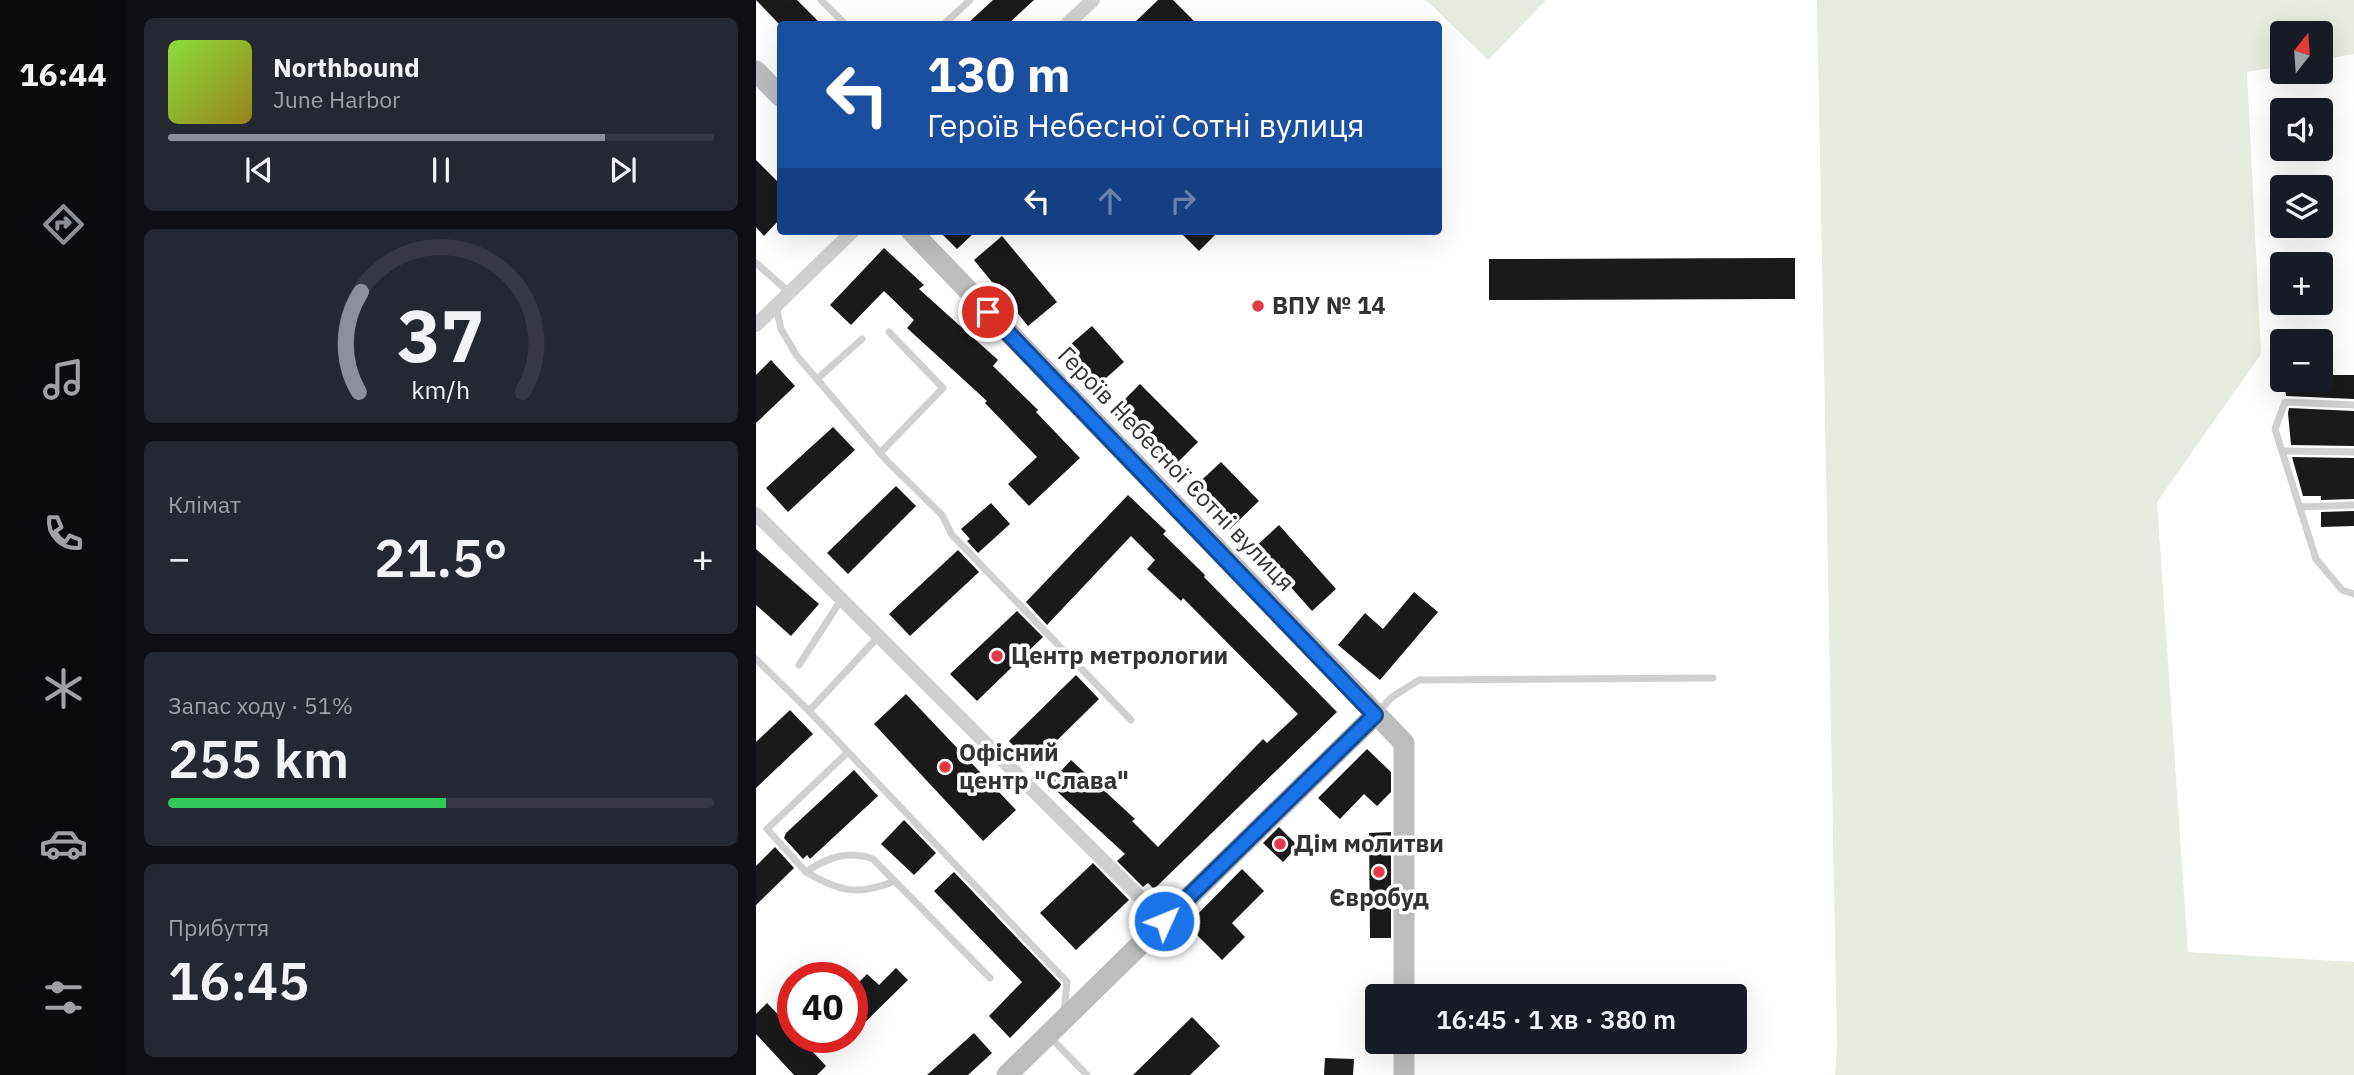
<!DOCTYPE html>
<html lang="uk">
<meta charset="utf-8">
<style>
:root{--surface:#171b24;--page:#242831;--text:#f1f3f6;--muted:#9ea1a6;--line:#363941;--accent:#8c9099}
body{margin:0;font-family:"IBM Plex Sans",sans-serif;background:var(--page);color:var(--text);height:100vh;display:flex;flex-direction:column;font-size:26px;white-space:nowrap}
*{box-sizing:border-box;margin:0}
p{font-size:23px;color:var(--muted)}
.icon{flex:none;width:38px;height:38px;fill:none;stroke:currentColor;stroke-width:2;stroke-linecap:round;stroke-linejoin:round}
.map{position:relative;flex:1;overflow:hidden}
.side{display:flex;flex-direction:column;gap:18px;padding:18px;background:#0d0f14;width:630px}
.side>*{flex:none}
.guide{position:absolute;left:21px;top:21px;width:665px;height:214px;border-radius:7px;box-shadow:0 7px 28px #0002;background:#1a4fa0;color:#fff;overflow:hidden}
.needle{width:46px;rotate:17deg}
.tools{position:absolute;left:1514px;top:21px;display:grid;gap:14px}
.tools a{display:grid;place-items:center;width:63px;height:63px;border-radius:7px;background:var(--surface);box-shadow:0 7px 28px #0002;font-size:35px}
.speed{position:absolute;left:21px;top:962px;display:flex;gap:14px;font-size:35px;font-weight:700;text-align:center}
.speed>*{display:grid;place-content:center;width:91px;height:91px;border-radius:50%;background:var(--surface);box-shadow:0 7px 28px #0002;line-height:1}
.speed .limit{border:10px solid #d22;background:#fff;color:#111}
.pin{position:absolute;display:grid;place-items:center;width:60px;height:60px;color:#fff;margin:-30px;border:4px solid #fff;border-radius:50%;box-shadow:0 2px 7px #0007}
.me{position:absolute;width:77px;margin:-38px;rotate:46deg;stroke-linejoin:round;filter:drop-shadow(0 0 5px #0008)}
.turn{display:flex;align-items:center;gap:24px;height:147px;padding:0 35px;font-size:32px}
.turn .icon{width:91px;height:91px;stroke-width:2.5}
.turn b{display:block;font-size:49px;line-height:60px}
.lanes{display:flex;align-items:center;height:66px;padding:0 35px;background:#0003;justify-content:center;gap:35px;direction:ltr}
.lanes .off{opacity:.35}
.big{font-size:52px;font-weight:600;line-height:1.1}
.side .widget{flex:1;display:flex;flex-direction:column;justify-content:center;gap:10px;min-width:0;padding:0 24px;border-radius:10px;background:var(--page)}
.side .dial{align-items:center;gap:0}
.dial svg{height:182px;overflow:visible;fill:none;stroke:var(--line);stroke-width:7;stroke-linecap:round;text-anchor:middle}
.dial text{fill:var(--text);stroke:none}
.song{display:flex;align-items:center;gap:21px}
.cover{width:84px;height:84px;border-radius:10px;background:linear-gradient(135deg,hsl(90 70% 55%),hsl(50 70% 35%))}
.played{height:7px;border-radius:4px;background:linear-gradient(90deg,var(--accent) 80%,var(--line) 80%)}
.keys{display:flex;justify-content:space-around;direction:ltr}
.heat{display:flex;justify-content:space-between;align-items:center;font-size:38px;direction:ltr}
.charge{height:10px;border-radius:5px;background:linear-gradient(90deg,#34c759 51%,var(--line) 0)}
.trip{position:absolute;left:609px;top:984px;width:382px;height:70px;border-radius:7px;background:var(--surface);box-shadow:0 7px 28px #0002;font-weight:600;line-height:70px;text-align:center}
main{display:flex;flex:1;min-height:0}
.dock{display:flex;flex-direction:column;width:126px;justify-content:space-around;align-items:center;background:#090b0e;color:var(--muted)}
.dock .icon{width:49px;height:49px}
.dock .selected{color:var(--accent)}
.dock b{font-size:32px;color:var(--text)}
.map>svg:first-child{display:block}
.green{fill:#e6ecdf}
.building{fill:#1a1a1a}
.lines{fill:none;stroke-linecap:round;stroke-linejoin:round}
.lane{stroke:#d0d0d0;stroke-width:7}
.street{stroke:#d0d0d0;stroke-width:14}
.secondary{stroke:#bdbdbd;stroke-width:21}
.route-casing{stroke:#114b97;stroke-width:18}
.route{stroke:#1a73e8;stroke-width:12}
.poi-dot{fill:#e63946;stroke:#fff;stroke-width:2.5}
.labels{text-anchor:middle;stroke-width:7;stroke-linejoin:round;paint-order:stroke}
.poi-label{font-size:24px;font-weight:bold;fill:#333;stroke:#fff;text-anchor:start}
.street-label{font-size:24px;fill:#333;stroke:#fff}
</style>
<main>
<nav class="dock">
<b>16:44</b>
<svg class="icon selected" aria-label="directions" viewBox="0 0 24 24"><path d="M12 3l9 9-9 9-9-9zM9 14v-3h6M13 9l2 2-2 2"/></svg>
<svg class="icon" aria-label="music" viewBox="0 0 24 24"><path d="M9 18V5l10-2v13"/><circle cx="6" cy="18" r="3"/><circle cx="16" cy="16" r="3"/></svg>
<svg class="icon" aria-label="phone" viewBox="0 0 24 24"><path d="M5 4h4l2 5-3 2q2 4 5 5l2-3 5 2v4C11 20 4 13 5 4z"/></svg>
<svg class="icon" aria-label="climate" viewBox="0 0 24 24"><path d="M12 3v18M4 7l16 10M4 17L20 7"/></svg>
<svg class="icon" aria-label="car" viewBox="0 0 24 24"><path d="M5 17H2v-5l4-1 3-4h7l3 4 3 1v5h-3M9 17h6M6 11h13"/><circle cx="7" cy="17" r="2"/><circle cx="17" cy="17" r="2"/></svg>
<svg class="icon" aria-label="filters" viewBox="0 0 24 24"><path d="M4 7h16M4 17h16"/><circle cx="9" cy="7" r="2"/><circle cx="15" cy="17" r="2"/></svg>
</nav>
<section class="side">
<div class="widget">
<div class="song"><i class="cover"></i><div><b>Northbound</b><p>June Harbor</p></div></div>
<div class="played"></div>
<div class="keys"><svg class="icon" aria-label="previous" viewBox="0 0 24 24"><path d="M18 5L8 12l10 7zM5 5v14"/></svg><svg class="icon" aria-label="pause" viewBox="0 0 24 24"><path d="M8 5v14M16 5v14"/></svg><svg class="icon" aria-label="next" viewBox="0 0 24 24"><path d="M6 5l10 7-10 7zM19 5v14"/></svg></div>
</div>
<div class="widget dial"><svg viewBox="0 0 100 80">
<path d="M14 69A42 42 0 1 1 86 69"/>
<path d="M14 69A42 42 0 0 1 15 25" stroke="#8c9099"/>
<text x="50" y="56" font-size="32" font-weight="700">37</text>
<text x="50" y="72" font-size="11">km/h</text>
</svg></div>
<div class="widget"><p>Клімат</p>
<div class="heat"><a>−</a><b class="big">21.5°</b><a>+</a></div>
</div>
<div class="widget"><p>Запас ходу · 51%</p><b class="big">255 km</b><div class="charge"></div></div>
<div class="widget"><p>Прибуття</p><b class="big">16:45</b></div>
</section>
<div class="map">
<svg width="1598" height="1075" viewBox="0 0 1598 1075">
<rect width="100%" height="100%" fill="#fff"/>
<g class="green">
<path d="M670,0H790L732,60Z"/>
<path d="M1061,0H1598V54L1565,60L1564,33H1526V66L1491,72L1505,354L1401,502L1432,952L1598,962V1075H1079L1081,1045Z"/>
</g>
<g class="building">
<path d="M0,0H41L65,24H23Z"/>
<path d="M237,0H278L252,24H211Z"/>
<path d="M402,0H417L441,24H377Z"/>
<path d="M0,160L24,184V219L8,236L0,227Z"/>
<path d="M183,231H220L201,249Z"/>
<path d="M423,231H463L443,251Z"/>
<path d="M246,236L301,302L272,326L218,260Z"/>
<path d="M128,248L168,285L163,289L242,360L237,366L282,410L280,412L324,458L273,506L252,484L281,457L229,403L231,401L151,328L158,320L128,291L95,325L74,305Z"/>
<path d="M1039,258V299L733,300V259Z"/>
<path d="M336,326L368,362L340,387L308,350Z"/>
<path d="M15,360L39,386L0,423V375Z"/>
<path d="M1564,375H1598V399L1530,396L1528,380H1564Z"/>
<path d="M384,384L442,442L414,470L356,412Z"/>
<path d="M1533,408L1598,411V446L1535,445L1532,413Z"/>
<path d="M77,427L99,450L32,512L10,488Z"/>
<path d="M1536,457L1598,458V499L1565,500V496H1547Z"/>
<path d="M465,462L503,501L474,529L436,489Z"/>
<path d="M140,486L160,506L92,574L71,553Z"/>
<path d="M372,495L410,531L407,534L449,575L448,577L581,712L398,889L392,883L387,887L361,861L369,854L293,784L315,760L379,819L376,821L402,847L507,739L511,743L542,714L427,598L425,601L391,569L399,560L375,536L291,625L270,602Z"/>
<path d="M235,503L254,524L222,553L211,541L214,539L205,529Z"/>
<path d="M1598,511V526L1565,527V512Z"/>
<path d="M523,525L580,589L556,611L499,547Z"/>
<path d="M0,549L63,604L35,636L0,605Z"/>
<path d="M202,550L223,572L154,636L133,614Z"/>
<path d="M658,592L682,612L624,680L582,645L609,613L627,629Z"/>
<path d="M261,611L287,637L221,701L194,674Z"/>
<path d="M320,675L343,699L276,765L253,741Z"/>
<path d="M150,694L260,810L227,841L118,724Z"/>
<path d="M34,710L57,734L0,788V742Z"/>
<path d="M611,749L635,772V792L621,806L608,794L584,819L562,798Z"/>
<path d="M98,770L122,796L54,859L51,855L47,859L28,838L30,833Z"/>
<path d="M148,820L180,853L158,875L125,844Z"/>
<path d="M523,827L542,846L527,862L507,843Z"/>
<path d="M635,832V938H614L613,833Z"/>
<path d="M19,847L38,868L0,905V866Z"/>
<path d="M337,863L373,900L320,950L284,913Z"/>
<path d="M486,869L508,891L476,923L489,937L466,960L431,925Z"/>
<path d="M198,872L305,984L304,987L254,1038L233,1016L266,982L178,891Z"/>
<path d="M140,968L152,980L96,1035V989L111,974L123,985Z"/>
<path d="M11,1003L37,1030V1038H44L70,1066L61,1075H38L0,1034V1014Z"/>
<path d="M436,1017L464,1046L434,1075H377Z"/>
<path d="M218,1033L236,1053L212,1075H171Z"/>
<path d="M569,1058L598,1059L597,1075H568Z"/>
</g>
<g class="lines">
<g class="lane">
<path d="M65,0L89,24"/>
<path d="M188,24L214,0"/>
<path d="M0,263L33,292"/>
<path d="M20,306L25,329L41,356L131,461L186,515L196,535L375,720"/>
<path d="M61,379L106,339"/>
<path d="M1598,405L1529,402L1519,429L1560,559L1586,590L1598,594"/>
<path d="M1527,451L1598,452"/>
<path d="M124,453L187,388L133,332"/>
<path d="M1544,507L1598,505"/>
<path d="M122,637L53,711L311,982L308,1012"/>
<path d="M0,659L53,711"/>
<path d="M43,665L85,600"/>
<path d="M622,712L636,697L663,680L957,678"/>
<path d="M92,752L11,829L50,872C72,857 92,850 117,859L234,978"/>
<path d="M50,872C84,892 102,896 139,881"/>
<path d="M295,1038L331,1075"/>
</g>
<g class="street">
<path d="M311,24L337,0"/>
<path d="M0,325L97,231"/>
<path d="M0,514L408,921"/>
</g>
<g class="secondary">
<path d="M0,71L24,96"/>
<path d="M155,231L648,743V996"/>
<path d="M251,1075L619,715"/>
<path d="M648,1075V1041"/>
</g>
</g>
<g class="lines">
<defs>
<path id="route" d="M232,312L619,715L408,921"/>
</defs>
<use href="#route" class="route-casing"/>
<use href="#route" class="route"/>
</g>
<g class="poi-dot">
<circle cx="502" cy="306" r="7"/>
<circle cx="241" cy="656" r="7"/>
<circle cx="189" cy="767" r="7"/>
<circle cx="524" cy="844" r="7"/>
<circle cx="623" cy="872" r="7"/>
</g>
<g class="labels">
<g class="poi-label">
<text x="516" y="314">ВПУ № 14</text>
<text x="255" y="664">Центр метрологии</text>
<text x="203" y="761">Офісний<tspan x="203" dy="28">центр "Слава"</tspan></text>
<text x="538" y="852">Дім молитви</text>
<text x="623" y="906" text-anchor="middle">Євробуд</text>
</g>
<g class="street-label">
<text transform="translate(420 469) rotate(46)" y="8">Героїв Небесної Сотні вулиця</text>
</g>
</g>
</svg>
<div class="tools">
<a><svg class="needle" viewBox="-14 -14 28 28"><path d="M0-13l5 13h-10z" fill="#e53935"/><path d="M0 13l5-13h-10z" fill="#9ea1a6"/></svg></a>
<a><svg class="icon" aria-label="sound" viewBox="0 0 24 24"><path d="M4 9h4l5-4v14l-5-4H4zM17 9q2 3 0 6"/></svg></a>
<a><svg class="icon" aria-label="layers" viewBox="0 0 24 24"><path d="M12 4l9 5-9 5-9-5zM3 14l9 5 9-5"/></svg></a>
<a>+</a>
<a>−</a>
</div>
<div class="speed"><div class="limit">40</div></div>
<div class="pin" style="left:232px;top:312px;background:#d93025"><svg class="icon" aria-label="arrive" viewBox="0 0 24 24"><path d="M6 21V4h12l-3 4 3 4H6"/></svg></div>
<svg class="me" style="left:408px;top:921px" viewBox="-20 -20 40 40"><circle r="17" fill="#1a73e8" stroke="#fff" stroke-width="3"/><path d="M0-11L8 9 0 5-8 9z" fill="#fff"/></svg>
<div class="trip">16:45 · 1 хв · 380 m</div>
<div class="guide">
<div class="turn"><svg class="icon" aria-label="left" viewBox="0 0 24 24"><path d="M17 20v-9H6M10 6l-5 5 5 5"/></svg><div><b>130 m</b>Героїв Небесної Сотні вулиця</div></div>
<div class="lanes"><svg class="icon" aria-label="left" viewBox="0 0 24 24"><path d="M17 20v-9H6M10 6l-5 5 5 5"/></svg><svg class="icon off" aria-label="ahead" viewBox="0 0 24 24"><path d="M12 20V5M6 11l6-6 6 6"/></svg><svg class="icon off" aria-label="right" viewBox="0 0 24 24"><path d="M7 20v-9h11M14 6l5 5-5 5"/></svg></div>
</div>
</div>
</main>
